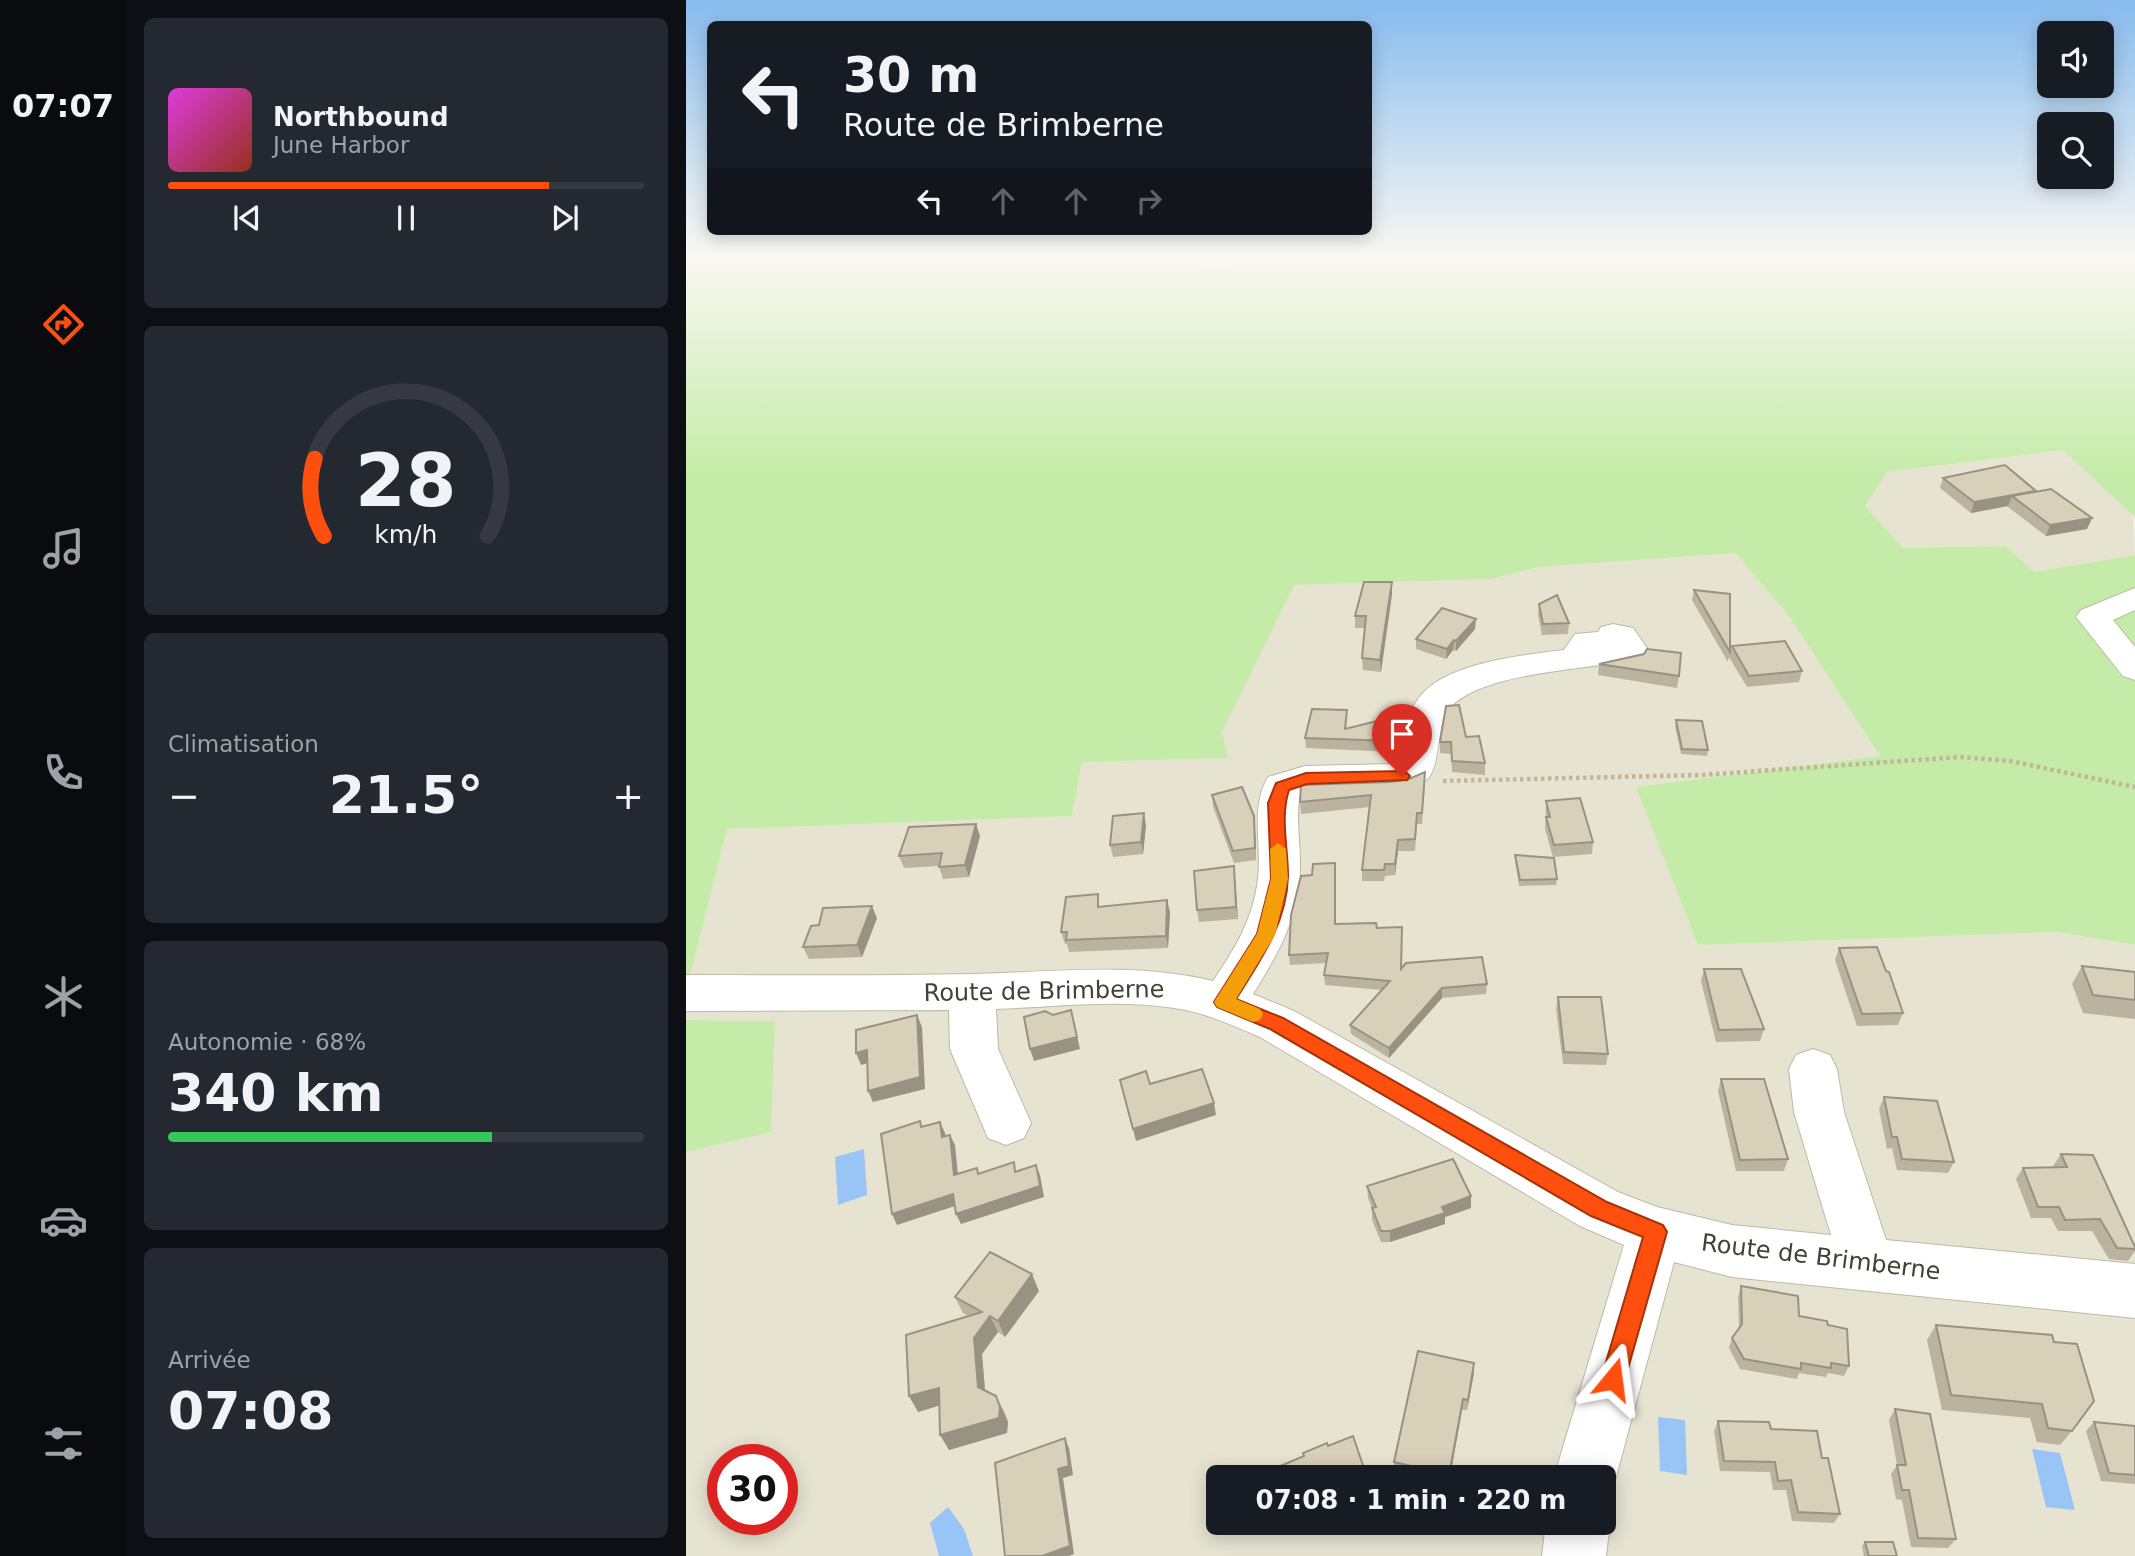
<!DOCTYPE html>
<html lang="fr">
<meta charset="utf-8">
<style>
:root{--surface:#171b24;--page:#242831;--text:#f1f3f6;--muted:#9ea1a6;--line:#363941;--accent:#ff4f0e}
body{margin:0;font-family:"DejaVu Sans",sans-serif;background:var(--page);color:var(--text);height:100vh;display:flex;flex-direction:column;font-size:26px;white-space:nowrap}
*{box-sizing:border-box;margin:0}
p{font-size:23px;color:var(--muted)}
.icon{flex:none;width:38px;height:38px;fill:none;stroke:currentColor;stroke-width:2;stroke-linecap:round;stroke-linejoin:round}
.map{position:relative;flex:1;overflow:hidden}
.panel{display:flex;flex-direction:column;gap:18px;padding:18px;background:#0d0f14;width:560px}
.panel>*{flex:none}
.hud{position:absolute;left:21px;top:21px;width:665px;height:214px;border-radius:10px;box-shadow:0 4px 18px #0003;background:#171b24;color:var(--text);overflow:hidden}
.buttons{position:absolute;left:1351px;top:21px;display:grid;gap:14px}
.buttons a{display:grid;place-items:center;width:77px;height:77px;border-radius:10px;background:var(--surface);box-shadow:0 4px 18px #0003;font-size:35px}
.speed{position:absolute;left:21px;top:1444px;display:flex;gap:14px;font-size:35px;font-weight:700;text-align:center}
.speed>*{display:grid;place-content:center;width:91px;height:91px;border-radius:50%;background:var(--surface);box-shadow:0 4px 18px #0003;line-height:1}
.speed .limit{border:10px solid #d22;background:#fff;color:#111}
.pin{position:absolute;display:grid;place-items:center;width:60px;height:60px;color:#fff;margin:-72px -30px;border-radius:50% 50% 50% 0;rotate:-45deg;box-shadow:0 0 7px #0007}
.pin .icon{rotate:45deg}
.me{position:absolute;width:77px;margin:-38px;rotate:16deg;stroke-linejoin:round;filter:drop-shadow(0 0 5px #0008)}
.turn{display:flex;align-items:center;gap:24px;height:147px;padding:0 21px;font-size:32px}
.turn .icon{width:91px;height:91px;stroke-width:2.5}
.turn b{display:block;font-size:49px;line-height:60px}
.lanes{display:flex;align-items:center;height:66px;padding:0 21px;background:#0003;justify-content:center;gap:35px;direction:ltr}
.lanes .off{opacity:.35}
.big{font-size:52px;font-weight:800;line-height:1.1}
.panel .card{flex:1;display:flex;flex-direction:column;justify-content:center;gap:10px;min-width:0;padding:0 24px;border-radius:10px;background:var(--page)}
.panel .dial{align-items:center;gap:0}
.dial svg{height:182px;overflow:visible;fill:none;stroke:var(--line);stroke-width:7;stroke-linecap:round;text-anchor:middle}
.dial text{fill:var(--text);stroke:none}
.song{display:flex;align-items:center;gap:21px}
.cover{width:84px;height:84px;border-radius:10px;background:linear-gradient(135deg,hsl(300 70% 55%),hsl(10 70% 35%))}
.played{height:7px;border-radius:4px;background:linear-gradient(90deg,var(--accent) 80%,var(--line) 80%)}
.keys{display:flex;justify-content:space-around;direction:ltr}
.heat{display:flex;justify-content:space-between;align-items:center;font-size:38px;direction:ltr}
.charge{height:10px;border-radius:5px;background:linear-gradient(90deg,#34c759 68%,var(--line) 0)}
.trip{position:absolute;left:520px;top:1465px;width:410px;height:70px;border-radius:10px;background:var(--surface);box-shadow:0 4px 18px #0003;font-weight:800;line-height:70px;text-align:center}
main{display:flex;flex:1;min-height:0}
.tab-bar{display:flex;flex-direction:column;width:126px;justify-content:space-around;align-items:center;background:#090b0e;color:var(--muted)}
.tab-bar .icon{width:49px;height:49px}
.tab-bar .current{color:var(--accent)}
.tab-bar b{font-size:32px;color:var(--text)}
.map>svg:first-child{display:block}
.residential{fill:#e7e3d1;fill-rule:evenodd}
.green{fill:#c5eba8}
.water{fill:#99c5f6}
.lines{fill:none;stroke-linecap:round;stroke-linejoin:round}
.minor-casing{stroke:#bfb9a5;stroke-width:2}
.path{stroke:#c2b795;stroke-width:4.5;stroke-dasharray:3.5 3.5;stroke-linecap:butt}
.minor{fill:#fff;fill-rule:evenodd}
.wall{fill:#bbb3a0}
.shaded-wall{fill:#989282}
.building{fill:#d9d0ba;stroke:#989282;stroke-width:2}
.route{fill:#ff4f0e;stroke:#a63309;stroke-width:2}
.slow{fill:#f59e0b}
.labels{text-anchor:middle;stroke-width:7;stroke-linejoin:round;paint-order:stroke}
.near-street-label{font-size:24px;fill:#454033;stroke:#fff}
</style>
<main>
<nav class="tab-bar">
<b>07:07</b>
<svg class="icon current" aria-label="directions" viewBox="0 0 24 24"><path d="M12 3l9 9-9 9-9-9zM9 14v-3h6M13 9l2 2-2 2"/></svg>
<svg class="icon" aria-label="music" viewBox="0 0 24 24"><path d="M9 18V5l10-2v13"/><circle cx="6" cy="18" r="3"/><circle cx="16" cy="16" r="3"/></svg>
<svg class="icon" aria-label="phone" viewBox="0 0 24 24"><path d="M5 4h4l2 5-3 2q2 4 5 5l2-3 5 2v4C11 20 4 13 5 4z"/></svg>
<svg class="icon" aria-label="climate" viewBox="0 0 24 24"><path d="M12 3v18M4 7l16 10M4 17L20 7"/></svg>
<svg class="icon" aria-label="car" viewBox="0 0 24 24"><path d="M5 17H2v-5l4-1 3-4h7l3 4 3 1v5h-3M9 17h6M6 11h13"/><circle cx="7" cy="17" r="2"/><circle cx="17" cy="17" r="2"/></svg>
<svg class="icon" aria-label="filters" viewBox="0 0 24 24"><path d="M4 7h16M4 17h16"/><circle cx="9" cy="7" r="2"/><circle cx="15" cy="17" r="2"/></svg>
</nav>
<section class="panel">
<div class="card">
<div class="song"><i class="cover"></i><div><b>Northbound</b><p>June Harbor</p></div></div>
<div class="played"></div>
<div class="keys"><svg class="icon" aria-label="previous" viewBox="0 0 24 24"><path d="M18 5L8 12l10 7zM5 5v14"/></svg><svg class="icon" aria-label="pause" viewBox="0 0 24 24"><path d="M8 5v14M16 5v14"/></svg><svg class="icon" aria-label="next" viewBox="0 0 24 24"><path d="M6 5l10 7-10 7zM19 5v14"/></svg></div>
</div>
<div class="card dial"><svg viewBox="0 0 100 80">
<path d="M14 69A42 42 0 1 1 86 69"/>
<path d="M14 69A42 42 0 0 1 10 35" stroke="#ff4f0e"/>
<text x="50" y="56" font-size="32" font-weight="700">28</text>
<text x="50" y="72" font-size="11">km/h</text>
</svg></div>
<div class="card"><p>Climatisation</p>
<div class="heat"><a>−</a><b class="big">21.5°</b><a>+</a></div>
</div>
<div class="card"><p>Autonomie · 68%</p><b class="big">340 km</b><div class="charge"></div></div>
<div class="card"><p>Arrivée</p><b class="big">07:08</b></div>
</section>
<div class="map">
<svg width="1449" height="1556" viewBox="0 0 1449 1556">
<rect width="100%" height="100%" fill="#f3f0e3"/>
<g class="residential">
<path d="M407,257H557L541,269Z"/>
<path d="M1377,450L1447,512L1449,555L1348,572L1320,546L1217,548L1179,506L1201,472Z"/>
<path d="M1051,553L1103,616L1194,756L951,787L1012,945L1371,932L1449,945V1556H0V1152L85,1132L89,1021L0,1020V992L41,829L386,816L396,762L541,758L536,732L607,585L805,579L852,567ZM37,1460H96V1519H37ZM532,1477H917V1522H532Z"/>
</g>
<g class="green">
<path d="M0,257H407L541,269L557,257H1449V517L1377,450L1201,472L1179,506L1217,548L1320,546L1348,572L1449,555V945L1371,932L1012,945L950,787L1194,756L1103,616L1050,553L852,567L805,579L608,585L536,732L542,758L396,762L386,816L41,829L0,992Z"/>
<path d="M0,1020L89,1021L85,1132L0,1152Z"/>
</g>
<g class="water">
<path d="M178,1149L181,1195L152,1205L149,1157Z"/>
<path d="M972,1417L999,1420L1001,1475L974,1471Z"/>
<path d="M1346,1449L1374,1453L1389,1510L1360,1507Z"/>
<path d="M262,1507L278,1529L287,1556H253L244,1523Z"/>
</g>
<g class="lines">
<defs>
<g id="minor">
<path d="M1449,588V610L1427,620L1449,647V680L1437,676L1390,617L1395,610Z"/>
<path d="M927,624L947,628L963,651L958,658C910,670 782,670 758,716C752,734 753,758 745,774C730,803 642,785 614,794C609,819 615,844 614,869C614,916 591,956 567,994L608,1011L932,1192L971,1207L1046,1225L1145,1235L1108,1112L1103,1069L1110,1055L1127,1049L1144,1055L1151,1069L1158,1112L1200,1240L1449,1264V1318L1046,1277L988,1262L930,1477L921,1499L917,1501V1477H868L938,1245L894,1226L574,1037C546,1025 518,1012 488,1008C430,999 368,1007 310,1009L312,1049L345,1123L338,1138L320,1145L302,1138L264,1049L263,1010L0,1011V975C96,975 192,976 288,974C369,972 448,962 527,981C549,949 568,917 572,878C576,844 564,807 582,777L619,766L709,764C714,739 719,714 736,694C764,662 838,655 878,650L889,634L912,632L915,627Z"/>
<path d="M917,1506L924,1522L920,1556H856L860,1522H917Z"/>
</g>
</defs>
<use href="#minor" class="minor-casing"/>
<path class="path" d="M757,781L1015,775L1274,757L1324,761L1449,787"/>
<use href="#minor" class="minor"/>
</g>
<g class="wall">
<path d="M1257,478L1349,492L1406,518L1401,529L1360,536L1322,507V506L1285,513L1254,488Z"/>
<path d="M1008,590L1044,652L1042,662L1006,600Z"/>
<path d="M706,594L695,672L677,670L676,658L679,628H669V616Z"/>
<path d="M853,604L883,623L882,634L856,635L852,615Z"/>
<path d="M789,629L770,651L767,650L760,659L730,649V639Z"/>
<path d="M1046,646L1116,671L1113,682L1061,687L1043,657Z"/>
<path d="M913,664L993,676L991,688L912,675Z"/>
<path d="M661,710L660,729L714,720V731L709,752L620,748L619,738Z"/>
<path d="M990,720L1022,750L1021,756L995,754L989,726Z"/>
<path d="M780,737L799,763V775L766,772L765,754L754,753V742Z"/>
<path d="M739,784L736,824H731L729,851H712L709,875L699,876L698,881H676V870L684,807L615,814L614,802Z"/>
<path d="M526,795L569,828L570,860L548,863L527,807Z"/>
<path d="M860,801L907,842L906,854L867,857L859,829Z"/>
<path d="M460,825L457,854L427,857L424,845Z"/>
<path d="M294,836L283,877L257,879L253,866L218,868L213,856Z"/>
<path d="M829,855L871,879L870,885L833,886L829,861Z"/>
<path d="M650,873V924L691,928L715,969L801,984L800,994L756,998L703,1058L665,1034L664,1025L696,990L639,985L638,975L640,963L604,965L603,955L626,875Z"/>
<path d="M549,878L552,919L513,922L511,910Z"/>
<path d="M415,907L484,912L482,948L383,952L381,944H379L375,932Z"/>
<path d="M191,918L176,957L123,959L117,947Z"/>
<path d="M1153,948L1200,971L1217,1013L1212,1025L1171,1026L1149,960Z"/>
<path d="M1396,966L1449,972V1019L1397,1013L1386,984Z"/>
<path d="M1018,969L1078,1029L1074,1041L1030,1042L1015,981Z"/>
<path d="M872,997L922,1054L920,1065L877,1064L870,1009Z"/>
<path d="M1035,1079L1102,1159L1098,1171H1050L1032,1091Z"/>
<path d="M1198,1097L1268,1162L1262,1173L1211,1170L1206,1148L1201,1149L1193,1109Z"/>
<path d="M1375,1154L1449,1247V1251L1442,1261L1423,1259L1406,1231H1372L1365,1218H1345L1330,1179L1337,1168L1368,1167L1367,1166Z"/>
<path d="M681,1186L785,1196V1208L759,1217V1224L704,1242H695L686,1220V1208L682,1198Z"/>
<path d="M1055,1286L1113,1316L1142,1325L1163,1366L1158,1376L1142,1373L1140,1377L1113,1373L1111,1379L1054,1369L1043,1348L1046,1338L1053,1329L1052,1297Z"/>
<path d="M353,1291L319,1337L312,1332L296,1354L299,1391L310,1396L318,1411L322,1422L321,1433L263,1450L254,1405L232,1412L282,1316L277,1313L269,1297Z"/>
<path d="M1250,1325L1366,1335L1386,1431L1374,1445L1351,1442L1344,1418L1256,1410L1241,1340Z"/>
<path d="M788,1373L781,1410H776L764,1477H731L708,1472V1462Z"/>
<path d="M1209,1409L1270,1539L1262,1548L1225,1547L1216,1500L1210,1499L1205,1474L1211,1465L1203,1420Z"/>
<path d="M1032,1421L1085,1429L1136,1458L1154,1514L1148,1523L1106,1521L1100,1490H1087L1084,1472L1034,1471L1028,1431Z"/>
<path d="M1408,1422L1449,1426V1484L1415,1481L1400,1431Z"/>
<path d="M595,1522H637L605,1534L597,1530Z"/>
<path d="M1179,1542L1211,1556H1178L1176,1546Z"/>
</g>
<g class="shaded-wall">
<path d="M1350,491L1346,501L1326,496L1322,506L1285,513L1288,502Z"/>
<path d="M1406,518L1401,529L1360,536L1364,525Z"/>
<path d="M706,582V594L695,672L694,660Z"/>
<path d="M790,619L789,629L770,651V641Z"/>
<path d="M768,640L767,650L760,659L761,649Z"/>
<path d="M714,720V731L709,752V741Z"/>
<path d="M458,813L460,825L457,854L455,842Z"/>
<path d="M568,816L569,828L570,860L569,848Z"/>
<path d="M290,824L294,836L283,877L279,865Z"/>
<path d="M712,840V851L709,875V864Z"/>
<path d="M548,866L549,878L552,919L550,907Z"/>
<path d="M481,900L484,912L482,948L480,936Z"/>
<path d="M186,906L191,918L176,957L171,945Z"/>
<path d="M756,988V998L703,1058V1048Z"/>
<path d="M385,1010L394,1049L348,1061L344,1049Z"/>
<path d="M231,1015L236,1027L239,1089L187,1102L182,1091Z"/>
<path d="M181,1050L186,1062L175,1065L170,1053Z"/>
<path d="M528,1103L530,1115L450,1141L447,1129Z"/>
<path d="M254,1122L259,1133L261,1148L256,1137Z"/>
<path d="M264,1135L269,1145L273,1185L268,1175Z"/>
<path d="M350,1165L354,1175L358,1197L275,1224L270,1214Z"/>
<path d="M267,1194L272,1205L211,1225L206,1214Z"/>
<path d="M785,1196V1208L759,1217V1224L704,1242V1231L756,1207Z"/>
<path d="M346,1274L353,1291L319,1337L312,1321Z"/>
<path d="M304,1316L312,1332L296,1354L300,1403L292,1387L288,1338Z"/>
<path d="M788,1363V1373L781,1410L782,1400Z"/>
<path d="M253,1388L262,1403L232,1412L223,1396Z"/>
<path d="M310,1396L322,1422L321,1433L263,1450L254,1435Z"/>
<path d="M777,1399L776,1410L764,1477H763Z"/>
<path d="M379,1438L383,1448L387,1475L377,1478L388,1554L383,1556H356Z"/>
<path d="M610,1522H637L605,1534L604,1525Z"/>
</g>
<g class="building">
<path d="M1319,465L1350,491L1288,502L1257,478Z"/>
<path d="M1365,489L1406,518L1364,525L1326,496Z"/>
<path d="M678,582H706L694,660L676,658L680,616H669Z"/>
<path d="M1008,590L1044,594V652Z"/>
<path d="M871,595L883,623L857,624L853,604Z"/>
<path d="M756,608L790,619L770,641L768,640L761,649L730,639Z"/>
<path d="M1099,641L1116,671L1063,676L1046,646Z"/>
<path d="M961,649L995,653L993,676L913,664L958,654Z"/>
<path d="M773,705L780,737L793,736L799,763L766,761L765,742H754L760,706Z"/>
<path d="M626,709L661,710L659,729L695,720H714L709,741L619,738Z"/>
<path d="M990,720L1016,721L1022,750L996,749Z"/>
<path d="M739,772L736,813H731L729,839L712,840L709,864H699L698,870H676L685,795L614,802L615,785L704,782L723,779Z"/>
<path d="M556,787L568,816L569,848L547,851L526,795Z"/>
<path d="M894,798L907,842L868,845L860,817H864L860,801Z"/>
<path d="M458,813L455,842L424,845L427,816Z"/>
<path d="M290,824L279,865L253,867L256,853L213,856L223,827Z"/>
<path d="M829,855L868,858L871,879L834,880Z"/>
<path d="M649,863V924L690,923L691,928L716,927L715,969L720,963L796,957L801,984L756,988L703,1048L664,1025L704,981L638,975L642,953L603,955L605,915L615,876L626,875L627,864Z"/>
<path d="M548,866L550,907L511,910L508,871Z"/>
<path d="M412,894V907L481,900L480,936L380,940L381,932H375L380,897Z"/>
<path d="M186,906L171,945L117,947L125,926L133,925L137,908Z"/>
<path d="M1191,947L1200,971L1203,972L1217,1013L1176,1014L1153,948Z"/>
<path d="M1396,966L1449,972V1000L1407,995Z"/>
<path d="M1018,969H1055L1078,1029L1033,1030Z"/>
<path d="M872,997H915L922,1054L878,1052Z"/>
<path d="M385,1010L391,1037L344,1049L338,1017L359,1011L367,1015Z"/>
<path d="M231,1015L234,1077L182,1091L181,1050L170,1053V1030Z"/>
<path d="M516,1069L528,1103L447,1129L434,1080L460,1071L464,1084Z"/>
<path d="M1035,1079H1078L1102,1159L1054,1160Z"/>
<path d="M1198,1097L1251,1101L1268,1162L1216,1159L1211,1137H1206Z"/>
<path d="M234,1121L235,1127L254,1122L256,1137L264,1135L268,1175L291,1168L292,1174L328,1162L329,1172L350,1165L354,1186L270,1214L267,1194L206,1214L195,1134Z"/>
<path d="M1375,1154L1407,1155L1449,1247V1249L1431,1248L1414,1219L1379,1220L1373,1207H1352L1337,1168L1381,1167Z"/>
<path d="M767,1159L785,1196L756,1207L759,1213L704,1231H695L686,1208L690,1207L681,1186Z"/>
<path d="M304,1252L346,1274L312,1321L304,1316L288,1338L292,1387L310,1396L314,1407L313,1418L254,1435L253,1388L223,1396L220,1335L296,1312L269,1297Z"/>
<path d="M1055,1286L1112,1296L1113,1316L1141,1321L1142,1325L1161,1329L1163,1366L1145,1363V1368L1115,1363V1369L1058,1359L1046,1338L1056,1324Z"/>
<path d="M1250,1325L1366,1335L1368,1342L1391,1344L1408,1401L1386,1431L1362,1428L1356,1404L1265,1395Z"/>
<path d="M732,1351L788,1363L782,1400L777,1399L763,1475L708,1462Z"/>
<path d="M1209,1409L1244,1414L1270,1539L1232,1538L1223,1490H1216L1211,1465H1220Z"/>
<path d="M1032,1421L1083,1422L1085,1429L1131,1431L1136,1458H1142L1154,1514L1112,1512L1105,1480L1092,1481L1089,1462L1038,1461Z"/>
<path d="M1408,1422L1449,1426V1475L1423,1473Z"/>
<path d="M667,1436L681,1477H587L585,1470L618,1456L617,1453L641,1443L642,1446Z"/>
<path d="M379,1438L383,1466L372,1469L384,1546L356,1556H319L309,1463Z"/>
<path d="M1179,1542H1207L1211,1556H1183Z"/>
</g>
<linearGradient id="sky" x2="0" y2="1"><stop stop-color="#8be"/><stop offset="0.54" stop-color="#faf8f2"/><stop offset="1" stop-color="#faf8f2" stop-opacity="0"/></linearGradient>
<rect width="1449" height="475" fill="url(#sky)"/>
<path class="route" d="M716,771L721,773L724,776L721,780L621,784L603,790C594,817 602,847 602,876C601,923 574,961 550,999L597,1018L921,1202L977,1225L981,1232L939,1379L936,1388L927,1391L919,1388L915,1379L957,1237L905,1216L584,1029L531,1007L528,1002L571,934L585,879L582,803L590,783L620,773Z"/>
<path class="slow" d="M592,843L600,849L602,879L589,935L550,999L574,1009L577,1014L574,1020L567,1022L531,1007L528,1002L571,934L585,879L584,849Z"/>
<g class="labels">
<g class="near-street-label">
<text transform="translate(358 991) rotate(-1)" y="8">Route de Brimberne</text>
<text transform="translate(1135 1257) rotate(7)" y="8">Route de Brimberne</text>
</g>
</g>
</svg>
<div class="buttons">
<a><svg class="icon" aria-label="sound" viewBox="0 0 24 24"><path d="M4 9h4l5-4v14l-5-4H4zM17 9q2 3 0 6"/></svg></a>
<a><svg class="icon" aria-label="search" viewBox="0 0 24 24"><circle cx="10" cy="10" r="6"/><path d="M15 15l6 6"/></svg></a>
</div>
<div class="speed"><div class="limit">30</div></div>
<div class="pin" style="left:716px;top:776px;background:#d93025"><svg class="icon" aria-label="arrive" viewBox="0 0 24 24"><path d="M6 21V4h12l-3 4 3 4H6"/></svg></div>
<svg class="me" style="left:927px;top:1379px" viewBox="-20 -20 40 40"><path d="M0-17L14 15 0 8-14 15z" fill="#ff4f0e" stroke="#fff" stroke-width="4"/></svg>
<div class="trip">07:08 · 1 min · 220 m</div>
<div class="hud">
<div class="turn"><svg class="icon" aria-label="left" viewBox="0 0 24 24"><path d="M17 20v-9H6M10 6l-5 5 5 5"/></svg><div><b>30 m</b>Route de Brimberne</div></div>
<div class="lanes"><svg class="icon" aria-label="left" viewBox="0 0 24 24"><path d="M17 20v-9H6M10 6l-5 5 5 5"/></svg><svg class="icon off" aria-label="ahead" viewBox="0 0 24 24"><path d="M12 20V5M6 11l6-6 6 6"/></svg><svg class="icon off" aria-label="ahead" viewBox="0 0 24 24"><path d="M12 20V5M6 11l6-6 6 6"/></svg><svg class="icon off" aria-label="right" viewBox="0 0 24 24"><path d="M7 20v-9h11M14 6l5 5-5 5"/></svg></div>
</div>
</div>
</main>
